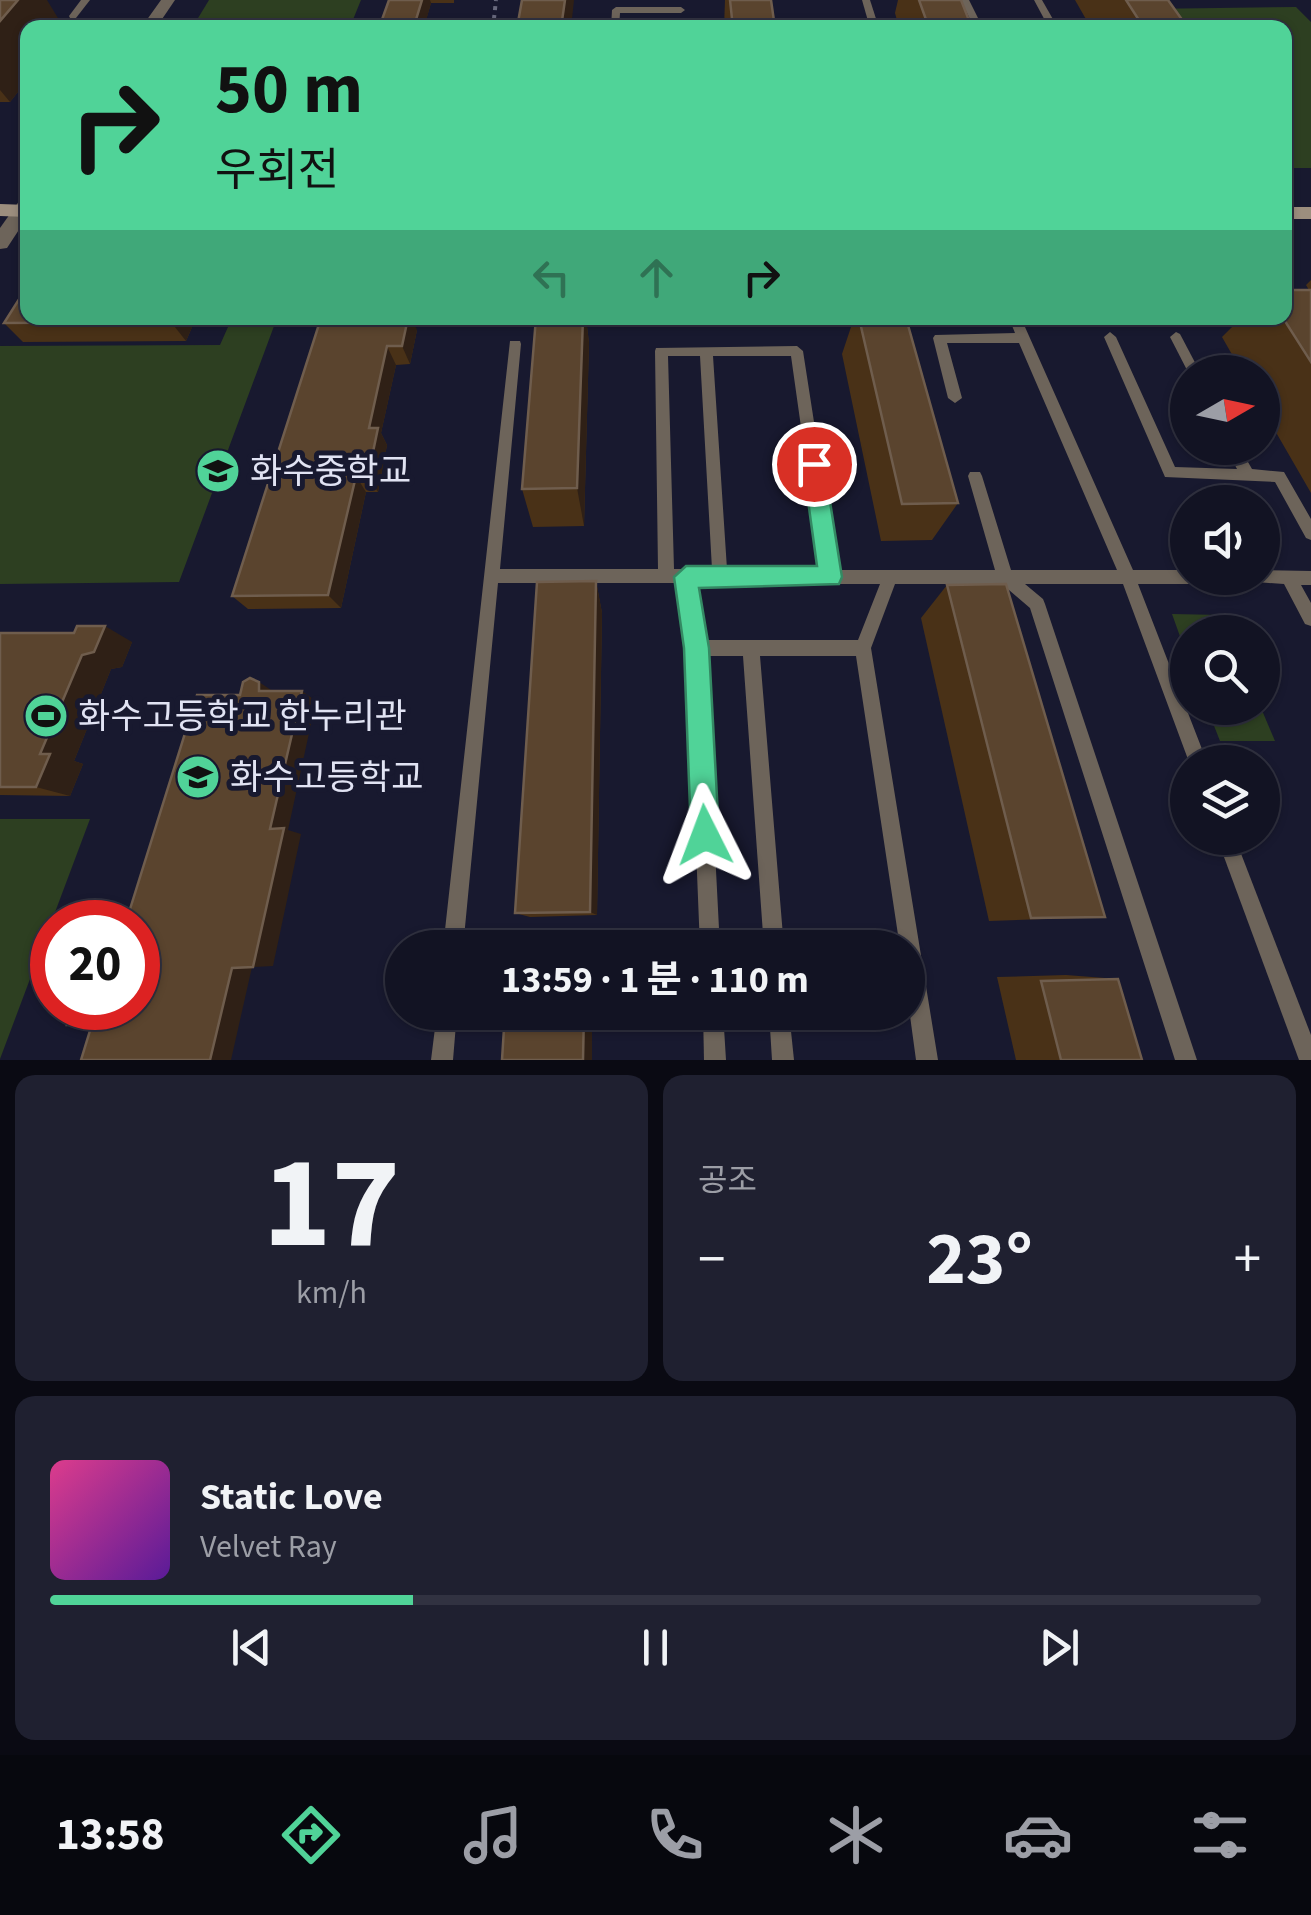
<!DOCTYPE html>
<html lang="ko">
<meta charset="utf-8">
<style>
:root{--surface:#121323;--page:#1f2030;--text:#f1f3f6;--muted:#9c9ea6;--line:#313241;--accent:#50d398}
body{margin:0;font-family:"Source Sans 3","Noto Sans KR",sans-serif;background:var(--page);color:var(--text);height:100vh;display:flex;flex-direction:column;font-size:38px;white-space:nowrap}
*{box-sizing:border-box;margin:0}
p{font-size:32px;color:var(--muted)}
.icon{flex:none;width:55px;height:55px;fill:none;stroke:currentColor;stroke-width:2;stroke-linecap:round;stroke-linejoin:round}
.map{position:relative;height:1060px;overflow:hidden}
.sheet{display:flex;flex-direction:column;gap:15px;padding:15px;background:#0a0a13;flex:1}
.sheet>*{flex:none}
.guide{position:absolute;left:20px;top:20px;width:1272px;height:305px;border-radius:20px;box-shadow:0 2px 8px #0004,0 0 0 2px var(--line);background:#50d398;color:#111;overflow:hidden}
.needle{width:65px;rotate:81deg}
.fabs{position:absolute;left:1170px;top:355px;display:grid;gap:20px}
.fabs a{display:grid;place-items:center;width:110px;height:110px;border-radius:50%;background:var(--surface);box-shadow:0 2px 8px #0004,0 0 0 2px var(--line);font-size:50px}
.speed{position:absolute;left:30px;top:900px;display:flex;gap:20px;font-size:50px;font-weight:700;text-align:center}
.speed>*{display:grid;place-content:center;width:130px;height:130px;border-radius:50%;background:var(--surface);box-shadow:0 2px 8px #0004,0 0 0 2px var(--line);line-height:1}
.speed .limit{border:15px solid #d22;background:#fff;color:#111}
.pin{position:absolute;display:grid;place-items:center;width:85px;height:85px;color:#fff;margin:-42px;border:5px solid #fff;border-radius:50%;box-shadow:0 2px 10px #0007}
.me{position:absolute;width:110px;margin:-55px;rotate:357deg;stroke-linejoin:round;filter:drop-shadow(0 0 8px #0008)}
.turn{display:flex;align-items:center;gap:35px;height:210px;padding:0 30px;font-size:45px}
.turn .icon{width:130px;height:130px;stroke-width:2.5}
.turn b{display:block;font-size:70px;line-height:85px}
.lanes{display:flex;align-items:center;height:95px;padding:0 30px;background:#0003;justify-content:center;gap:50px;direction:ltr}
.lanes .off{opacity:.35}
.big{font-size:75px;font-weight:700;line-height:1.1}
.sheet .card{flex:1;display:flex;flex-direction:column;justify-content:center;gap:15px;min-width:0;padding:0 35px;border-radius:20px;background:var(--page)}
.sheet .dial{align-items:center;gap:0}
.dial b{font-size:130px;line-height:1}
.song{display:flex;align-items:center;gap:30px}
.cover{width:120px;height:120px;border-radius:15px;background:linear-gradient(135deg,hsl(330 70% 55%),hsl(270 70% 35%))}
.played{height:10px;border-radius:5px;background:linear-gradient(90deg,var(--accent) 30%,var(--line) 30%)}
.keys{display:flex;justify-content:space-around;direction:ltr}
.heat{display:flex;justify-content:space-between;align-items:center;font-size:55px;direction:ltr}
.sheet .tiles{flex:1;display:grid;gap:15px;grid-template-columns:1fr 1fr}
.card:last-child{grid-column:span 2}
.trip{position:absolute;left:385px;top:930px;width:540px;height:100px;border-radius:50px;background:var(--surface);box-shadow:0 2px 8px #0004,0 0 0 2px var(--line);font-weight:700;line-height:100px;text-align:center}
.menu{display:flex;height:160px;justify-content:space-around;align-items:center;background:#07080e;color:var(--muted)}
.menu .icon{width:70px;height:70px}
.menu .current{color:var(--accent)}
.menu b{font-size:45px;color:var(--text)}
.map>svg:first-child{display:block}
.green{fill:#2d3f21}
.lines{fill:none;stroke-linecap:round;stroke-linejoin:round}
.path{stroke:#68697d;stroke-width:4;stroke-dasharray:4 5;stroke-linecap:butt}
.service{fill:#6d645a;fill-rule:evenodd}
.tertiary{fill:#6d645a;fill-rule:evenodd}
.secondary{fill:#9c8e7e;fill-rule:evenodd}
.wall{fill:#493117}
.shaded-wall{fill:#2f2016}
.building{fill:#5a442e;stroke:#6f5d4d;stroke-width:2.5}
.route{fill:#50d398;stroke:#348963;stroke-width:2.5}
.labels{text-anchor:middle;stroke-width:10;stroke-linejoin:round;paint-order:stroke}
.poi-label{font-size:35px;fill:#e1e3f3;stroke:#18192f;text-anchor:start}
</style>
<div class="map">
<svg width="1311" height="1060" viewBox="0 0 1311 1060">
<rect width="100%" height="100%" fill="#18192f"/>
<g class="green">
<path d="M209,0H361L350,27L192,28Z"/>
<path d="M1296,7L1311,22V168H1285V28L1157,27L1145,9Z"/>
<path d="M232,318H277L179,582L0,584V346L220,345Z"/>
<path d="M1172,614L1222,615L1230,632H1188L1187,656Z"/>
<path d="M1207,708H1261L1275,741H1220Z"/>
<path d="M0,819H90L0,1059Z"/>
</g>
<g class="lines">
<path class="path" d="M493,28L496,0"/>
<g class="service">
<path d="M81,0H90L76,18H70L69,16Z"/>
<path d="M862,0H870L879,28H870Z"/>
<path d="M961,0H969L983,28H974Z"/>
<path d="M1034,0H1042L1058,28H1049Z"/>
<path d="M616,7H681L685,10L681,13H620L619,28H611L612,10Z"/>
<path d="M1009,318H1021L1133,570H1188V578H1196L1194,582L1188,584H1138L1207,762H1189L1123,584H1025L1043,599L1045,604L1197,1060H1175L1030,608L1002,584H895L871,648L938,1060H916L908,1001V948H900L856,656H760L784,948H764L743,656H705L720,948H700L688,648L679,583H498L463,948H443L510,341H520L521,344L500,569H658L655,351L656,348L797,346L803,351L837,570H995L968,476L970,472H980L982,476L1011,570H1117L1019,343H947L962,398L955,403L948,398L933,338L935,335L1015,333ZM668,356H700L712,569H674ZM713,356H791L821,569H727ZM695,583L720,584H880L858,640H703Z"/>
<path d="M1110,332L1116,337L1175,467L1237,469L1226,448H1240L1252,469L1284,472L1311,519V540L1306,538L1275,482L1165,477L1104,337Z"/>
<path d="M1176,332L1180,334L1200,372H1188L1170,337Z"/>
<path d="M1262,570L1311,571V585H1301L1311,603V626L1305,624L1284,584L1256,582L1254,578H1262Z"/>
<path d="M1217,838H1235L1311,1035V1060H1299Z"/>
<path d="M437,1012H457L453,1060H431Z"/>
<path d="M703,1012H723L726,1060H704Z"/>
<path d="M769,1012H789L794,1060H772Z"/>
</g>
<g class="tertiary">
<path d="M161,0H175L156,28H141Z"/>
<path d="M28,195V216L7,248L0,249V228L22,197Z"/>
</g>
<g class="secondary">
<path d="M0,204L28,205V217L0,216Z"/>
<rect x="1285" y="207" width="26" height="12"/>
</g>
</g>
<g class="wall">
<path d="M0,0L28,28V79L10,102H0Z"/>
<path d="M389,0H454V3H431L425,23Z"/>
<path d="M725,0H771L775,28H724Z"/>
<path d="M898,0H961L972,28H899L895,13Z"/>
<path d="M1075,0H1168L1188,28H1091Z"/>
<path d="M1311,280V493L1262,408V372H1242L1222,337L1241,318H1285L1309,290L1306,285Z"/>
<path d="M28,318H196L186,341L23,342L4,323Z"/>
<path d="M321,318L417,330L410,364L396,365L381,433L387,445L378,492H366L341,608L248,609L232,596Z"/>
<path d="M536,318H586L589,343L584,526L533,527L522,489Z"/>
<path d="M854,318H990L907,320L958,503L932,540L881,541L842,354Z"/>
<path d="M1057,318H1109L1058,319Z"/>
<path d="M596,581L602,613L597,915L530,917L515,913Z"/>
<path d="M947,585L1105,917L989,921L921,618Z"/>
<path d="M0,633L132,642L122,667L111,669L74,761L83,764L70,796L0,795Z"/>
<path d="M1066,975L1118,979L1142,1060H1016L997,977Z"/>
</g>
<g class="shaded-wall">
<path d="M11,0H47L64,28H28V79L10,102L0,90V21Z"/>
<path d="M422,0H430L431,3L424,28L415,23Z"/>
<path d="M565,0H574L571,28H561Z"/>
<path d="M174,318H196L186,341L171,322Z"/>
<path d="M403,318H412L417,330L410,364L402,346Z"/>
<path d="M583,318H586L589,343L584,526L577,488Z"/>
<path d="M387,346L396,365L381,433L387,445L378,492L368,476L369,428Z"/>
<path d="M356,476L366,492L341,608L328,595Z"/>
<path d="M596,581L602,613L597,915L590,912Z"/>
<path d="M105,626L132,642L122,667L111,669L74,761L83,764L70,796L36,787L40,754L82,655Z"/>
<path d="M259,682L274,692L259,691Z"/>
<path d="M302,691L316,701L288,830L301,834L273,966L253,967L270,829Z"/>
<path d="M252,967L231,1060H210L232,968Z"/>
<path d="M584,1012H592V1060H583Z"/>
</g>
<g class="building">
<path d="M0,0H18L0,21Z"/>
<path d="M389,0H422L415,23H426L425,28H379Z"/>
<path d="M522,0H565L561,28H517Z"/>
<path d="M730,0H771L775,28H733Z"/>
<path d="M919,0H961L972,28H929Z"/>
<path d="M1126,0H1168L1188,28H1144Z"/>
<path d="M312,24L310,28H266L268,25Z"/>
<path d="M170,26H196L195,28H170Z"/>
<path d="M28,285V318H174L171,322L4,323Z"/>
<path d="M1285,290H1311V362L1283,318H1285Z"/>
<path d="M321,318H408L402,346H387L369,428H378L368,476H356L328,595L232,596Z"/>
<path d="M536,318H583L577,488L522,489Z"/>
<path d="M859,318H906L958,503L902,504Z"/>
<path d="M596,581L590,912L515,913L537,582Z"/>
<path d="M1006,584L1105,917L1031,918L947,585Z"/>
<path d="M77,626H105L94,652L82,655L40,754H50L36,787H0V633H74Z"/>
<path d="M250,678L259,682V691H302L270,829L284,828L253,967L232,968L210,1060H81L92,1024L67,1025L72,1008H138V922H126L197,695H240L243,682Z"/>
<path d="M1118,979L1142,1060H1061L1041,981Z"/>
<path d="M505,1012H584L583,1060H502Z"/>
</g>
<path class="route" d="M814,455L824,464L842,577L839,584L699,588L709,648L719,835L715,845L705,849L695,845L691,835L684,648L674,577L686,566H817L803,464Z"/>
<defs>
<symbol id="school-disc" viewBox="-11 -11 22 22"><circle r="9.5" fill="#50d398" stroke="#18192f"/><path d="M0-5L7-2L0 1L-7-2ZM-4 1L0 2.5L4 1V4Q0 6-4 4Z" fill="#111"/></symbol>
<symbol id="stadium-disc" viewBox="-11 -11 22 22"><circle r="9.5" fill="#50d398" stroke="#18192f"/><path d="M0-5a6.5 5 0 1 0 0 10a6.5 5 0 1 0 0-10ZM-3.5-1.8h7v3.6h-7Z" fill="#111"/></symbol>
</defs>
<g fill-rule="evenodd">
<use href="#school-disc" x="193" y="446" width="50" height="50"/>
<use href="#stadium-disc" x="21" y="691" width="50" height="50"/>
<use href="#school-disc" x="173" y="752" width="50" height="50"/>
</g>
<g class="labels">
<g class="poi-label">
<text x="250" y="483">화수중학교</text>
<text x="78" y="728">화수고등학교 한누리관</text>
<text x="230" y="789">화수고등학교</text>
</g>
</g>
</svg>
<div class="fabs">
<a><svg class="needle" viewBox="-14 -14 28 28"><path d="M0-13l5 13h-10z" fill="#e53935"/><path d="M0 13l5-13h-10z" fill="#9c9ea6"/></svg></a>
<a><svg class="icon" aria-label="sound" viewBox="0 0 24 24"><path d="M4 9h4l5-4v14l-5-4H4zM17 9q2 3 0 6"/></svg></a>
<a><svg class="icon" aria-label="search" viewBox="0 0 24 24"><circle cx="10" cy="10" r="6"/><path d="M15 15l6 6"/></svg></a>
<a><svg class="icon" aria-label="layers" viewBox="0 0 24 24"><path d="M12 4l9 5-9 5-9-5zM3 14l9 5 9-5"/></svg></a>
</div>
<div class="speed"><div class="limit">20</div></div>
<div class="pin" style="left:814px;top:464px;background:#d93025"><svg class="icon" aria-label="arrive" viewBox="0 0 24 24"><path d="M6 21V4h12l-3 4 3 4H6"/></svg></div>
<svg class="me" style="left:705px;top:835px" viewBox="-20 -20 40 40"><path d="M0-17L14 15 0 8-14 15z" fill="#50d398" stroke="#fff" stroke-width="4"/></svg>
<div class="trip">13:59 · 1 분 · 110 m</div>
<div class="guide">
<div class="turn"><svg class="icon" aria-label="right" viewBox="0 0 24 24"><path d="M7 20v-9h11M14 6l5 5-5 5"/></svg><div><b>50 m</b>우회전</div></div>
<div class="lanes"><svg class="icon off" aria-label="left" viewBox="0 0 24 24"><path d="M17 20v-9H6M10 6l-5 5 5 5"/></svg><svg class="icon off" aria-label="ahead" viewBox="0 0 24 24"><path d="M12 20V5M6 11l6-6 6 6"/></svg><svg class="icon" aria-label="right" viewBox="0 0 24 24"><path d="M7 20v-9h11M14 6l5 5-5 5"/></svg></div>
</div>
</div>
<section class="sheet">
<div class="tiles">
<div class="card dial"><b>17</b><p>km/h</p></div>
<div class="card"><p>공조</p>
<div class="heat"><a>−</a><b class="big">23°</b><a>+</a></div>
</div>
<div class="card">
<div class="song"><i class="cover"></i><div><b>Static Love</b><p>Velvet Ray</p></div></div>
<div class="played"></div>
<div class="keys"><svg class="icon" aria-label="previous" viewBox="0 0 24 24"><path d="M18 5L8 12l10 7zM5 5v14"/></svg><svg class="icon" aria-label="pause" viewBox="0 0 24 24"><path d="M8 5v14M16 5v14"/></svg><svg class="icon" aria-label="next" viewBox="0 0 24 24"><path d="M6 5l10 7-10 7zM19 5v14"/></svg></div>
</div>
</div>
</section>
<nav class="menu">
<b>13:58</b>
<svg class="icon current" aria-label="directions" viewBox="0 0 24 24"><path d="M12 3l9 9-9 9-9-9zM9 14v-3h6M13 9l2 2-2 2"/></svg>
<svg class="icon" aria-label="music" viewBox="0 0 24 24"><path d="M9 18V5l10-2v13"/><circle cx="6" cy="18" r="3"/><circle cx="16" cy="16" r="3"/></svg>
<svg class="icon" aria-label="phone" viewBox="0 0 24 24"><path d="M5 4h4l2 5-3 2q2 4 5 5l2-3 5 2v4C11 20 4 13 5 4z"/></svg>
<svg class="icon" aria-label="climate" viewBox="0 0 24 24"><path d="M12 3v18M4 7l16 10M4 17L20 7"/></svg>
<svg class="icon" aria-label="car" viewBox="0 0 24 24"><path d="M5 17H2v-5l4-1 3-4h7l3 4 3 1v5h-3M9 17h6M6 11h13"/><circle cx="7" cy="17" r="2"/><circle cx="17" cy="17" r="2"/></svg>
<svg class="icon" aria-label="filters" viewBox="0 0 24 24"><path d="M4 7h16M4 17h16"/><circle cx="9" cy="7" r="2"/><circle cx="15" cy="17" r="2"/></svg>
</nav>
